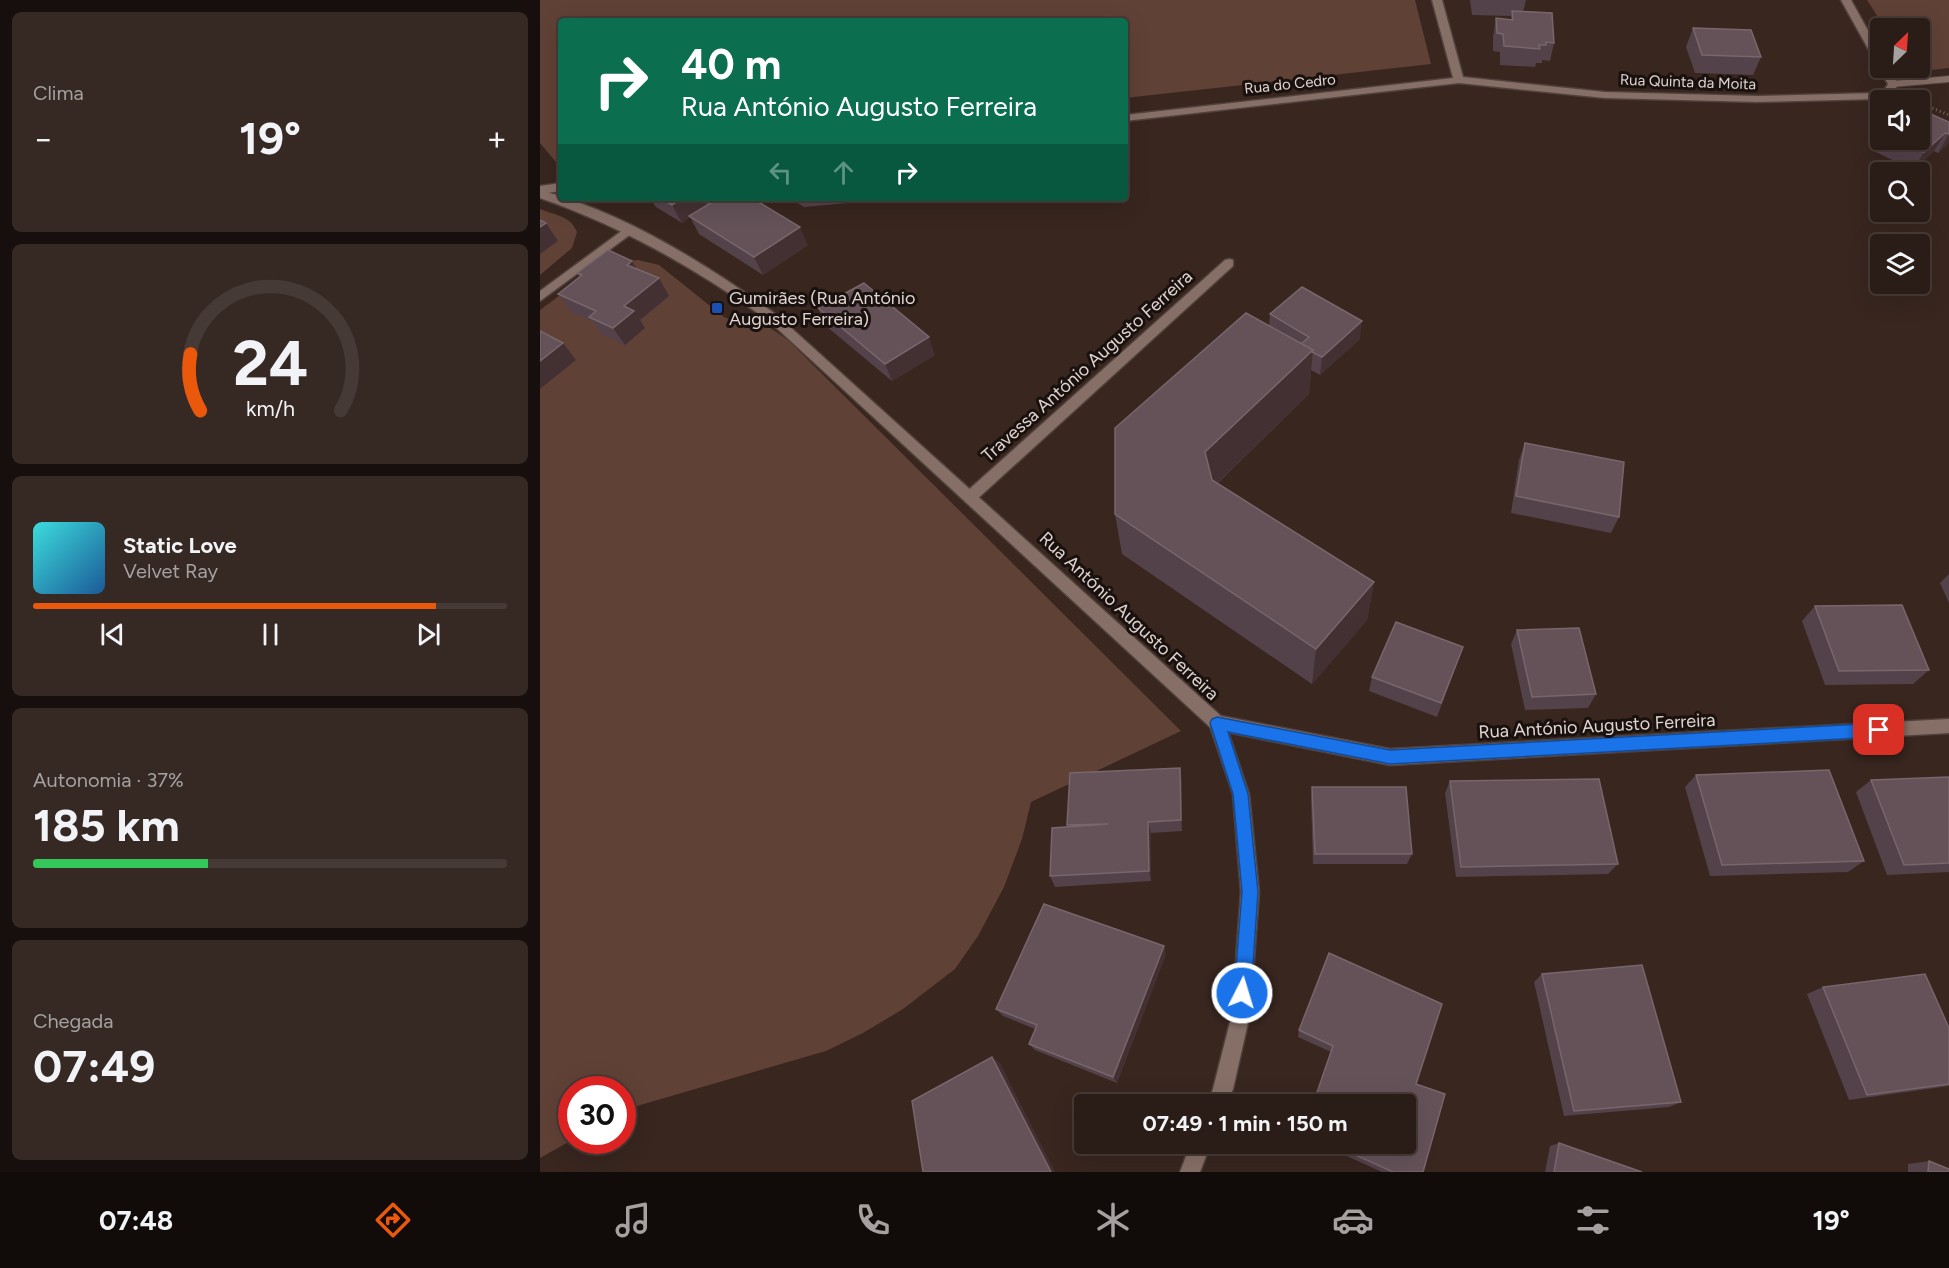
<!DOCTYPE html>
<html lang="pt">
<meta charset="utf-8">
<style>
:root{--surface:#2a1c17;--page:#362924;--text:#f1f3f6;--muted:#a5a1a1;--line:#463a36;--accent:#ea580c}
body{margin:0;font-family:Figtree,sans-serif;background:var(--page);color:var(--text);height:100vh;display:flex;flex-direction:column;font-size:22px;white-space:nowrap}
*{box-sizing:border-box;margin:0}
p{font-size:20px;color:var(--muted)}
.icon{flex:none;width:33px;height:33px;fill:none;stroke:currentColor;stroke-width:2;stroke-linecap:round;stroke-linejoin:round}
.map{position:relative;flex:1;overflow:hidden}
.details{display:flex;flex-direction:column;gap:12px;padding:12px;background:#170f0d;width:540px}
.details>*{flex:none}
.top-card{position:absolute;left:18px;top:18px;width:570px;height:183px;border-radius:6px;box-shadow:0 6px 24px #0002,0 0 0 2px var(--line);background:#0b6e4f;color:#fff;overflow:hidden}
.needle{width:39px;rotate:25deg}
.controls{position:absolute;left:1330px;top:18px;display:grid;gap:12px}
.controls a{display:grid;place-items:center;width:60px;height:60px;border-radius:6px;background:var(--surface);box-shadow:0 6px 24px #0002,0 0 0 2px var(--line);font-size:30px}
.speed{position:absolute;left:18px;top:1076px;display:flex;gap:12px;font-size:30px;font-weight:700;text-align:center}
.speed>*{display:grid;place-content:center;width:78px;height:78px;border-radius:50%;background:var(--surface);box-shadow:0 6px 24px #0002,0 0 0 2px var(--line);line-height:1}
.speed .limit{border:9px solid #d22;background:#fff;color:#111}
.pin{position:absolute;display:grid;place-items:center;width:51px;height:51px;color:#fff;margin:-26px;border-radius:12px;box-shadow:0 3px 9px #0006}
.me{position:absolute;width:66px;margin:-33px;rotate:5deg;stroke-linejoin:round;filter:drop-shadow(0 0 4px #0008)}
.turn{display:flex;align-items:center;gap:21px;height:126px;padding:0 24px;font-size:27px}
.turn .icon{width:78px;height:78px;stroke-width:2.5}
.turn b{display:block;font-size:42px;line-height:51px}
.lanes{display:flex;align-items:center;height:57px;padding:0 24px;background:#0003;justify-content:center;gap:30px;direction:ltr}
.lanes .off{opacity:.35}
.big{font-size:45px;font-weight:700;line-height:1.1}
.details .widget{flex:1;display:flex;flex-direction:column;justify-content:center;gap:9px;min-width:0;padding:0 21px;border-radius:9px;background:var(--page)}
.details .dial{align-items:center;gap:0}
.dial svg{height:156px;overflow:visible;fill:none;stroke:var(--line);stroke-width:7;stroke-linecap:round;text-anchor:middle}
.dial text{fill:var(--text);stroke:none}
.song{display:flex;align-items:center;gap:18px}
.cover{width:72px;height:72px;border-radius:9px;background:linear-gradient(135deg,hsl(180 70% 55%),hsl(210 70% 35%))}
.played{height:6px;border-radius:3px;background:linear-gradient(90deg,var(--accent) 85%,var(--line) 85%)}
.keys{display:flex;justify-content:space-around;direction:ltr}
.heat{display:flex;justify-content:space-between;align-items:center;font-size:33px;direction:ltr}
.charge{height:9px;border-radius:4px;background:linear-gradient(90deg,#34c759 37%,var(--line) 0)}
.trip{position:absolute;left:534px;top:1094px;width:342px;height:60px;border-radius:6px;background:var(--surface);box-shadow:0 6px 24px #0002,0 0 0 2px var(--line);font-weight:700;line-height:60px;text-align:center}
.tab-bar{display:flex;height:96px;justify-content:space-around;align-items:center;background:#110b09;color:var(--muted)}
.tab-bar .icon{width:42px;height:42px}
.tab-bar .on{color:var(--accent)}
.tab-bar b{font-size:27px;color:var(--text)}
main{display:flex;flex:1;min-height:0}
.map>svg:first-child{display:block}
.green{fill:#604136}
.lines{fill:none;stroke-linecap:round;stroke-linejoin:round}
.lane-casing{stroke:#51413c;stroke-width:2}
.street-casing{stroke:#51413c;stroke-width:3}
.secondary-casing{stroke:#51413c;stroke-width:3}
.path{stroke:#75655f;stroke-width:3;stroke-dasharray:1 3;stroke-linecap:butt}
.lane{fill:#866f67;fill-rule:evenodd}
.street{fill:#866f67;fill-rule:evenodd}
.secondary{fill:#866f67;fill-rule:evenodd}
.wall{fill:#54424a}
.shaded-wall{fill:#433033}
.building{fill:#645258;stroke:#77666b;stroke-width:1.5}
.route{fill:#1a73e8;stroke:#114b97;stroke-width:1.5}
.transit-dot{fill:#1a4fb4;stroke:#19110e;stroke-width:2}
.labels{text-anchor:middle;stroke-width:6;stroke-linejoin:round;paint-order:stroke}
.far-street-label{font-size:15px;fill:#e0d3cf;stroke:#19110e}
.poi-label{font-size:18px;fill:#e0d3cf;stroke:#19110e;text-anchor:start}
.street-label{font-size:18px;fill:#e0d3cf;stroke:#19110e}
</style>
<main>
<section class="details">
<div class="widget"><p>Clima</p>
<div class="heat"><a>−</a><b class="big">19°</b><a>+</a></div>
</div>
<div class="widget dial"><svg viewBox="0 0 100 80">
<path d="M14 69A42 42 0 1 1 86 69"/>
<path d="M14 69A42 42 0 0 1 9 40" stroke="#ea580c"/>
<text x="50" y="56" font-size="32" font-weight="700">24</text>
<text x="50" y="72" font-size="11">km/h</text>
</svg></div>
<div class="widget">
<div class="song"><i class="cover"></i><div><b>Static Love</b><p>Velvet Ray</p></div></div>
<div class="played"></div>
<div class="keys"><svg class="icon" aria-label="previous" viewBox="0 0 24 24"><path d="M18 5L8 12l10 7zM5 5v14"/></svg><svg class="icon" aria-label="pause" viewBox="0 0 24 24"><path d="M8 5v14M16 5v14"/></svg><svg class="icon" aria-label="next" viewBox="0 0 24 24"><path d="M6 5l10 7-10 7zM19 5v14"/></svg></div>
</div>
<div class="widget"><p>Autonomia · 37%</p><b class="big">185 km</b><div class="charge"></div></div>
<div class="widget"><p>Chegada</p><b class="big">07:49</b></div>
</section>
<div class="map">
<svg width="1409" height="1172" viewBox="0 0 1409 1172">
<rect width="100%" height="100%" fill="#38261f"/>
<g class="green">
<path d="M0,0H875L891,64L585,98V21H21V162H16L0,143Z"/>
<path d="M1327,0H1409V68L1373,72L1370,68H1380V28H1345Z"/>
<path d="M0,209C15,215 31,216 37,232L32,248L0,275Z"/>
<path d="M98,260L119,265L184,317L202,324L215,321L223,323L248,340L641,731L491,802L482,839L464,887L438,936L415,969L363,1009L323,1033L286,1051L97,1106L83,1113L82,1089H32V1140L0,1158V310C29,289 61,262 98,260Z"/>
</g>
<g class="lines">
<defs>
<path id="lane" d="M1409,76V82L1353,87L1348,84L1353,81Z"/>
<g id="street">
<path d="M892,0H902L923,77L1065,92L1217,96L1336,93L1345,89L1348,84L1339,68L1340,66L1336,63L1301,0H1311L1341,54V68H1349L1358,84L1353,93L1338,99L1217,102L1065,98L919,83L585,121V115L913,78Z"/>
<path d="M21,183V191L0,194V186Z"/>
<path d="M87,227L91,228V234L0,301V291Z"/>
<path d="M689,259L693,260V266L435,501H425L423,497L425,493L685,260Z"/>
<path d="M677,716L683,718L685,723L709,794L719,892L710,1014L693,1089L687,1104H667L673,1089L692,1014L701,892L693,794L669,723L671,718Z"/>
<path d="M651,1143H671L660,1172H640Z"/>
</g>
<path id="secondary" d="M0,190C85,213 167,264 238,316L681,716L850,749L1409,719V733L850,765L677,730L671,728L230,322C159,270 83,227 0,198Z"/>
</defs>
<use href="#lane" class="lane-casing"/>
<use href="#street" class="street-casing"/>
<use href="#secondary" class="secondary-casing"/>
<path class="path" d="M1385,105L1409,115"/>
<use href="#lane" class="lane"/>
<use href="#street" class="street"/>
<use href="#secondary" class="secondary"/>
</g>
<g class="wall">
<path d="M930,0H986L983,12L1014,43L1010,61L1002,60V63H996L995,67L960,65V52L953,51V37L956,18L971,20V16L932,15Z"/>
<path d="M1153,28L1221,57L1213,75L1155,73L1146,47Z"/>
<path d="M1409,122V141L1407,145L1398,153L1394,151L1373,170L1336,152L1337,149L1330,146L1341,127V140H1380Z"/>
<path d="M110,198H212L268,245L223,275L159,234L150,217L142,223L116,207Z"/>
<path d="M250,198H313L308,203L264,207Z"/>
<path d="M97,269L129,296L100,320L105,328L85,345L61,334L53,322L31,312L18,294L39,277L37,273Z"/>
<path d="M278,308L395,355L352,381L286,326Z"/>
<path d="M730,314L820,339L780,375L771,370L769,394L678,483L834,582L827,620L772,684L582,554L575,514L729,326Z"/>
<path d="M985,443L1079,517L1071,533L971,513L979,460Z"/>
<path d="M1409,574V603L1400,583Z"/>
<path d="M1275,606L1389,670L1373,684L1285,685L1262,621Z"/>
<path d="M977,630L1056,694L1048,708L985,710L971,644Z"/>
<path d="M918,661L897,717L829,691L832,677Z"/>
<path d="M1156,775L1324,861L1308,872L1170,876L1145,787Z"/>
<path d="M1409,777V872L1347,875L1316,792L1331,780Z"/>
<path d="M642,780V831L611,833V881L515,887L510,876L528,827L527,825Z"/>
<path d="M910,781L1078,864L1068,874L916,877L905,793Z"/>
<path d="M772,787L872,854L867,864H773L771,799Z"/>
<path d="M626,954L577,1083L495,1050L489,1044L495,1029L463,1016L456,1009Z"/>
<path d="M1002,974L1141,1102L1129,1107L1024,1116L994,982Z"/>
<path d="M1283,987L1409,1028V1086L1309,1100L1267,994Z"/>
<path d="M759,1030L876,1084L883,1172H842L778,1143H866L791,1052L758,1037Z"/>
<path d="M1019,1143L1102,1172H1005L1010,1146Z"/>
<path d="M1389,1161L1409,1172H1368V1164Z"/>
</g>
<g class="shaded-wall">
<path d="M1405,133L1394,151L1373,170L1384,152Z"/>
<path d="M1409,134V141L1407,145L1398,153Z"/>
<path d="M142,198H176H163L167,206L142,223L132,205Z"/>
<path d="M307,198H313L308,203Z"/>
<path d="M6,223L18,241L0,254V227Z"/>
<path d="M260,227L268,245L223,275L214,257Z"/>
<path d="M92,261L103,279L87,265Z"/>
<path d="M119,278L129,296L100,320L105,328L85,345L73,328L84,306Z"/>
<path d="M822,321L820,339L780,375L782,357Z"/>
<path d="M389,337L395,355L352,381L345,364Z"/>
<path d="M23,343L36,360L0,389V361Z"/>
<path d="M773,350L769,394L667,493L665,452Z"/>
<path d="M834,582L827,620L772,684L776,649Z"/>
<path d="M640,768L642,780V831L641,820Z"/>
<path d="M608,822L611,833V881L609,871Z"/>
<path d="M624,946L626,954L577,1083L573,1077Z"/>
<path d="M452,1057L460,1063L515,1172H511Z"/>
</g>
<g class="building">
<path d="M972,11L1012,13L1014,43L1006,42V45H999L1000,49L964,46L963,34L957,33L956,18L973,20Z"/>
<path d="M1153,28L1211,30L1221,57L1162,55Z"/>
<path d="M1386,112L1409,122V134L1405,133L1384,152L1358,140H1380V116Z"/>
<path d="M121,198H142L132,205Z"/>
<path d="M163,198H212L260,227L214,257L149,216L171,203Z"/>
<path d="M0,220L6,223L0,227Z"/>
<path d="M68,250L92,261L87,265L119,278L84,306L94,311L73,328L49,317L56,311L18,294L42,275L37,273Z"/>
<path d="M324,283L389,337L345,364L278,308Z"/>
<path d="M762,287L822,321L782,357L772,352L773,350L761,344L769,337L730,314Z"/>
<path d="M706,313L773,350L665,452L672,480L834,582L776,649L575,514V428Z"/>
<path d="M0,331L23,343L0,361Z"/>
<path d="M985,443L1084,462L1079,517L976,496Z"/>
<path d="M1362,605L1389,670L1299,671L1275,606Z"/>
<path d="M856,622L923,647L901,703L832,677Z"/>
<path d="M1039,628L1056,694L992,697L977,630Z"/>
<path d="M640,768L641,820L608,822L609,871L510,876L512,828L568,824L527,825L530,773Z"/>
<path d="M1289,770L1324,861L1182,865L1156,775Z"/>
<path d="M1409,777V863L1364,865L1331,780Z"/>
<path d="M1059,779L1078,864L921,867L910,781Z"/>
<path d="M772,787H866L872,854H775Z"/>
<path d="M504,904L624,946L573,1077L489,1044L497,1025L456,1009Z"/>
<path d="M789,953L902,1004L876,1084L905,1094L883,1172H853L789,1143H866V1104H773L793,1046L759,1030Z"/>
<path d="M1102,965L1141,1102L1034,1111L1002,974Z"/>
<path d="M1385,974L1409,1028V1084L1327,1095L1283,987Z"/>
<path d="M452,1057L511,1172H383L372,1101Z"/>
<path d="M1019,1143L1102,1172H1014Z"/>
<path d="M1389,1161L1409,1169V1172H1388Z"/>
</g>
<path class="route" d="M677,717L850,750L1339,723L1344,725L1346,730L1344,735L1339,737L850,764L688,732L708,794L718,892L711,993L708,999L702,1002L696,999L694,993L702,892L693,794L670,723L672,719Z"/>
<rect class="transit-dot" x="171" y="302" width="12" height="12" rx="3"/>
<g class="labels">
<g class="far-street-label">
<text transform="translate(1148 82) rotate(2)" y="5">Rua Quinta da Moita</text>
<text transform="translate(750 84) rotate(-6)" y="5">Rua do Cedro</text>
</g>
<g class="poi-label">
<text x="189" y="304">Gumirães (Rua António<tspan x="189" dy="21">Augusto Ferreira)</tspan></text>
</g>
<g class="street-label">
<text transform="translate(547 366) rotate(-42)" y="6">Travessa António Augusto Ferreira</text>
<text transform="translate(589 616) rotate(43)" y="6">Rua António Augusto Ferreira</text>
<text transform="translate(1057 726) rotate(-3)" y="6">Rua António Augusto Ferreira</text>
</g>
</g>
</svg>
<div class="controls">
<a><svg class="needle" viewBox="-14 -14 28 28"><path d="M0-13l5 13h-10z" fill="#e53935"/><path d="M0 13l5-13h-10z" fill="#a5a1a1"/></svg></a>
<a><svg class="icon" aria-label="sound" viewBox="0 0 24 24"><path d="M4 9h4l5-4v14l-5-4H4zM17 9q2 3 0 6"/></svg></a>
<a><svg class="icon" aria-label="search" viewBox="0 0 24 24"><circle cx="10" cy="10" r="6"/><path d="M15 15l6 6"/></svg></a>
<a><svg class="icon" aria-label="layers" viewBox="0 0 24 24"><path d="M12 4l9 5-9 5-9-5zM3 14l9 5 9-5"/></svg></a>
</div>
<div class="speed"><div class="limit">30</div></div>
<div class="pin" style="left:1339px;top:730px;background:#d93025"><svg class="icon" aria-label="arrive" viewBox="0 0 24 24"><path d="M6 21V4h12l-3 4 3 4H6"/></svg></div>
<svg class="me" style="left:702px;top:993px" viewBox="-20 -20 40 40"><circle r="17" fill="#1a73e8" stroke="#fff" stroke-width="3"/><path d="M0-11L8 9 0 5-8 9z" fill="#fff"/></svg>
<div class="trip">07:49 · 1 min · 150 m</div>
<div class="top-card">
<div class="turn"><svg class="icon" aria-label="right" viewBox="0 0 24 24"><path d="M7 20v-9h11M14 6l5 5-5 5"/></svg><div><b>40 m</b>Rua António Augusto Ferreira</div></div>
<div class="lanes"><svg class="icon off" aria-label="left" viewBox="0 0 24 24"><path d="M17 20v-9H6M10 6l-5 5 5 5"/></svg><svg class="icon off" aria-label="ahead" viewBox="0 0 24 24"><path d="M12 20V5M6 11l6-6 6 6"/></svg><svg class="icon" aria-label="right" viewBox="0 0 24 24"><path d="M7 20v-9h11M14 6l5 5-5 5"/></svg></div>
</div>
</div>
</main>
<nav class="tab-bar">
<b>07:48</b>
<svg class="icon on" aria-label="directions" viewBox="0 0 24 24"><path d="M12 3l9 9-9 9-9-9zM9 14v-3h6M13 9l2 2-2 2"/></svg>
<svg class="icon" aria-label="music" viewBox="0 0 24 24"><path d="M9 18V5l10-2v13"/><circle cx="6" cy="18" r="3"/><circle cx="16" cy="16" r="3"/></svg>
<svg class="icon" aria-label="phone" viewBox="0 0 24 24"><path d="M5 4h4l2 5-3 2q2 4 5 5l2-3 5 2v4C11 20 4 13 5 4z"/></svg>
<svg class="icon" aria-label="climate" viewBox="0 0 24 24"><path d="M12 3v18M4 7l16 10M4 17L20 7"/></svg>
<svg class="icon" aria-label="car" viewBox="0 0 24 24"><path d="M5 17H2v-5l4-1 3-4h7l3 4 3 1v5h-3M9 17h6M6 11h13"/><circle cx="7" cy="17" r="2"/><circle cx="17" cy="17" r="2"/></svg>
<svg class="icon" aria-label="filters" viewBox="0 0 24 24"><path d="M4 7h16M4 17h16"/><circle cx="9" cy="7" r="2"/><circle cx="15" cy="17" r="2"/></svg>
<b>19°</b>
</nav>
